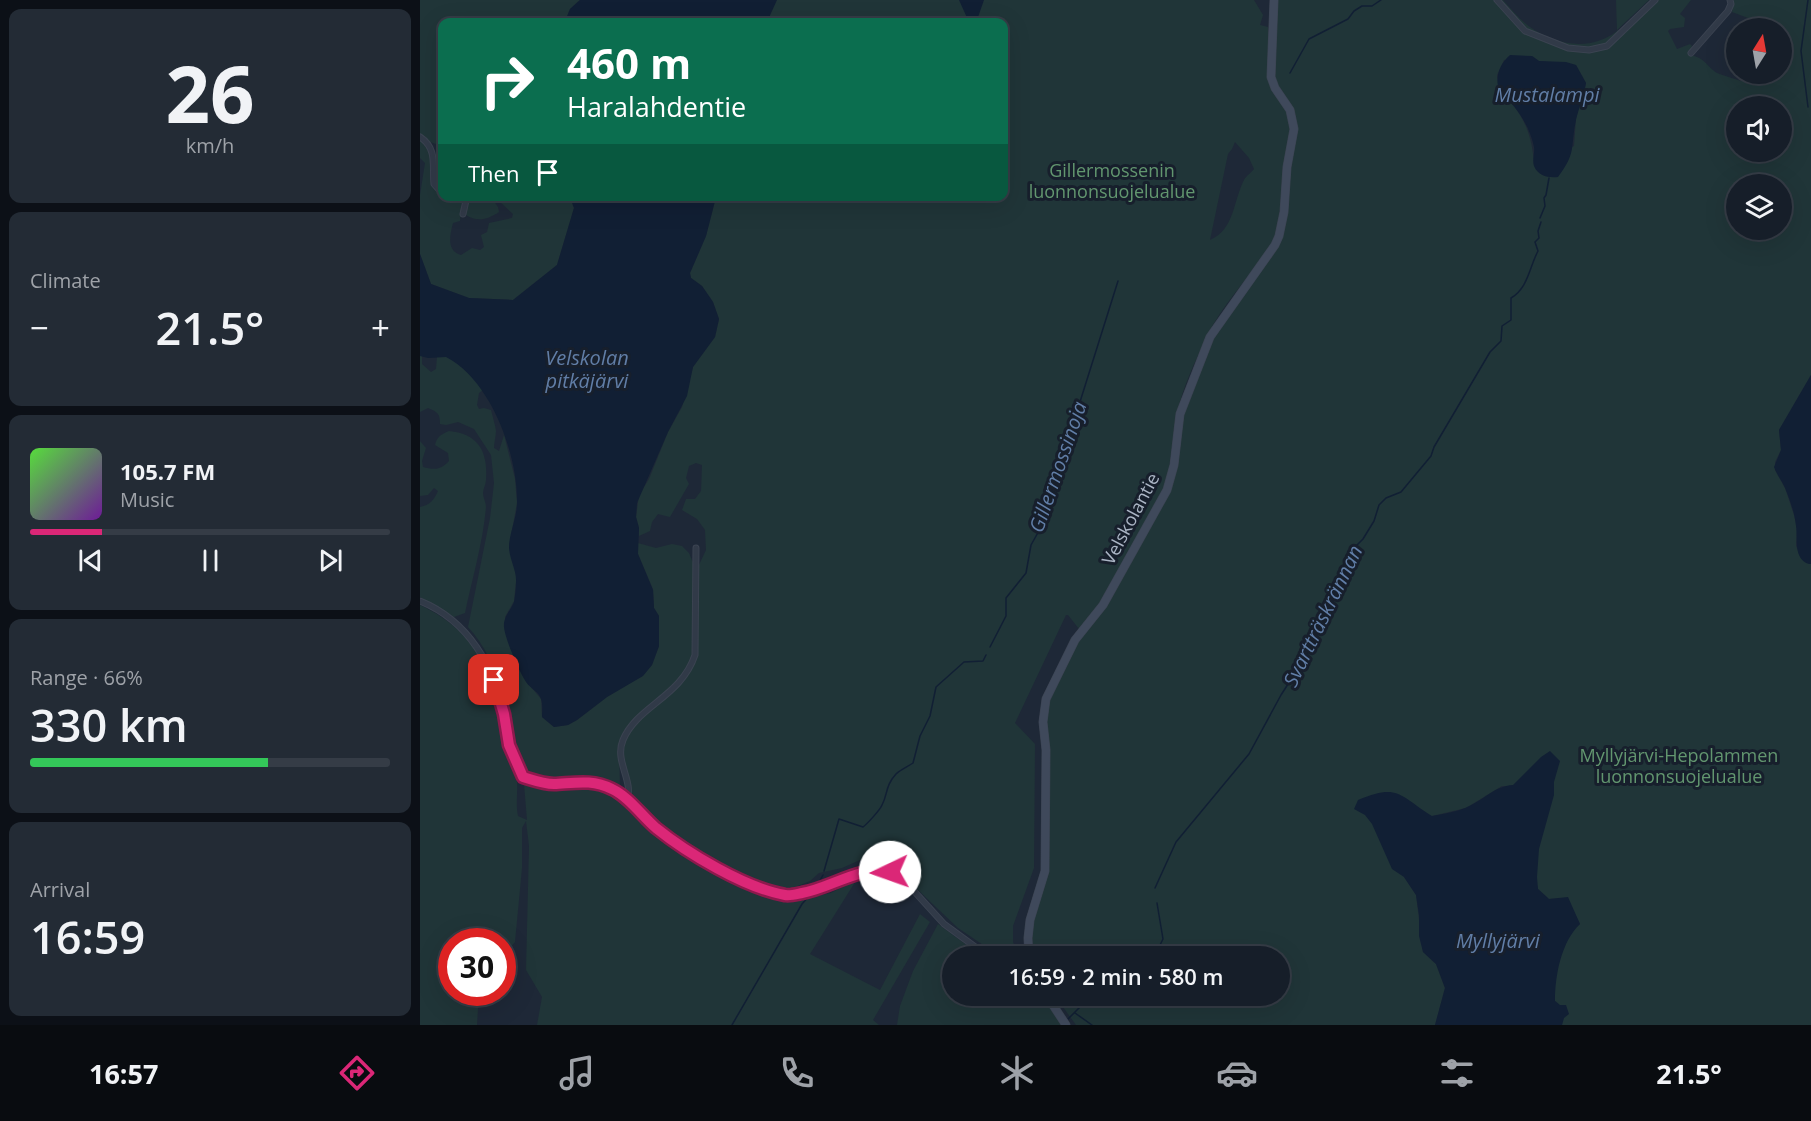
<!DOCTYPE html>
<meta charset="utf-8">
<style>
:root{--surface:#161e29;--page:#232b35;--text:#f1f3f6;--muted:#9ea2a8;--line:#353c46;--accent:#db2777}
body{margin:0;font-family:"Open Sans",sans-serif;background:var(--page);color:var(--text);height:100vh;display:flex;flex-direction:column;font-size:22px;white-space:nowrap}
*{box-sizing:border-box;margin:0}
p{font-size:20px;color:var(--muted)}
.icon{flex:none;width:33px;height:33px;fill:none;stroke:currentColor;stroke-width:2;stroke-linecap:round;stroke-linejoin:round}
.map{position:relative;flex:1;overflow:hidden}
.sheet{display:flex;flex-direction:column;gap:9px;padding:9px;background:#0c1017;width:420px}
.sheet>*{flex:none}
.top-card{position:absolute;left:18px;top:18px;width:570px;height:183px;border-radius:12px;box-shadow:0 6px 24px #0002,0 0 0 2px var(--line);background:#0b6e4f;color:#fff;overflow:hidden}
.needle{width:39px;rotate:11deg}
.fabs{position:absolute;left:1306px;top:18px;display:grid;gap:12px}
.fabs a{display:grid;place-items:center;width:66px;height:66px;border-radius:50%;background:var(--surface);box-shadow:0 6px 24px #0002,0 0 0 2px var(--line);font-size:30px}
.speed{position:absolute;left:18px;top:928px;display:flex;gap:12px;font-size:30px;font-weight:700;text-align:center}
.speed>*{display:grid;place-content:center;width:78px;height:78px;border-radius:50%;background:var(--surface);box-shadow:0 6px 24px #0002,0 0 0 2px var(--line);line-height:1}
.speed .limit{border:9px solid #d22;background:#fff;color:#111}
.pin{position:absolute;display:grid;place-items:center;width:51px;height:51px;color:#fff;margin:-26px;border-radius:12px;box-shadow:0 3px 9px #0006}
.me{position:absolute;width:66px;margin:-33px;rotate:267deg;stroke-linejoin:round;filter:drop-shadow(0 0 4px #0008)}
.turn{display:flex;align-items:center;gap:21px;height:126px;padding:0 30px;font-size:27px}
.turn .icon{width:78px;height:78px;stroke-width:2.5}
.turn b{display:block;font-size:42px;line-height:51px}
.then{display:flex;align-items:center;height:57px;padding:0 30px;background:#0003;gap:12px;font-size:22px}
.big{font-size:45px;font-weight:600;line-height:1.1}
.sheet .card{flex:1;display:flex;flex-direction:column;justify-content:center;gap:9px;min-width:0;padding:0 21px;border-radius:12px;background:var(--page)}
.sheet .dial{align-items:center;gap:0}
.dial b{font-size:78px;line-height:1}
.song{display:flex;align-items:center;gap:18px}
.cover{width:72px;height:72px;border-radius:9px;background:linear-gradient(135deg,hsl(110 70% 55%),hsl(280 70% 35%))}
.played{height:6px;border-radius:3px;background:linear-gradient(90deg,var(--accent) 20%,var(--line) 20%)}
.keys{display:flex;justify-content:space-around;direction:ltr}
.heat{display:flex;justify-content:space-between;align-items:center;font-size:33px;direction:ltr}
.charge{height:9px;border-radius:4px;background:linear-gradient(90deg,#34c759 66%,var(--line) 0)}
.trip{position:absolute;left:522px;top:946px;width:348px;height:60px;border-radius:30px;background:var(--surface);box-shadow:0 6px 24px #0002,0 0 0 2px var(--line);font-weight:600;line-height:60px;text-align:center}
.tab-bar{display:flex;height:96px;justify-content:space-around;align-items:center;background:#090c10;color:var(--muted)}
.tab-bar .icon{width:42px;height:42px}
.tab-bar .current{color:var(--accent)}
.tab-bar b{font-size:27px;color:var(--text)}
main{display:flex;flex:1;min-height:0}
.map>svg:first-child{display:block}
.green{fill:#203538;fill-rule:evenodd}
.water{fill:#111f34}
.lines{fill:none;stroke-linecap:round;stroke-linejoin:round}
.stream{stroke:#111f34;stroke-width:1.5}
.street-casing{stroke:#3b4351;stroke-width:7}
.secondary-casing{stroke:#3b4351;stroke-width:9}
.street{stroke:#313a48;stroke-width:5}
.secondary{stroke:#3f495b;stroke-width:8}
.route-casing{stroke:#8e194d;stroke-width:15}
.route{stroke:#db2777;stroke-width:10}
.labels{text-anchor:middle;stroke-width:6;stroke-linejoin:round;paint-order:stroke}
.park-label{font-size:18px;fill:#62966f;stroke:#171f2c}
.street-label{font-size:18px;fill:#abb5c5;stroke:#171f2c}
.water-label{font-size:20px;font-style:italic;fill:#617ea7;stroke:#171f2c}
</style>
<main>
<section class="sheet">
<div class="card dial"><b>26</b><p>km/h</p></div>
<div class="card"><p>Climate</p>
<div class="heat"><a>−</a><b class="big">21.5°</b><a>+</a></div>
</div>
<div class="card">
<div class="song"><i class="cover"></i><div><b>105.7 FM</b><p>Music</p></div></div>
<div class="played"></div>
<div class="keys"><svg class="icon" aria-label="previous" viewBox="0 0 24 24"><path d="M18 5L8 12l10 7zM5 5v14"/></svg><svg class="icon" aria-label="pause" viewBox="0 0 24 24"><path d="M8 5v14M16 5v14"/></svg><svg class="icon" aria-label="next" viewBox="0 0 24 24"><path d="M6 5l10 7-10 7zM19 5v14"/></svg></div>
</div>
<div class="card"><p>Range · 66%</p><b class="big">330 km</b><div class="charge"></div></div>
<div class="card"><p>Arrival</p><b class="big">16:59</b></div>
</section>
<div class="map">
<svg width="1391" height="1025" viewBox="0 0 1391 1025">
<rect width="100%" height="100%" fill="#1e2837"/>
<g class="green">
<path d="M0,0H160L150,9L146,19L147,22H22V146L10,142L0,134Z"/>
<path d="M353,0H834L843,15L840,25L848,27L849,82L868,111L871,122L857,233C838,270 805,299 787,336C776,360 762,388 757,414C752,440 751,466 744,492L679,605L659,629L648,615H646L595,723L615,744L614,868L593,926V942L599,957H581L538,928L498,890L488,879L480,864L469,860H440L422,868L399,873L390,881L375,887L359,890L338,884L253,836L214,800L202,760V749L205,739L219,720L252,693L272,668L278,567L286,550L285,530L277,519L262,510L266,499H275L281,491L282,465L276,463L269,466L266,478L269,484L250,517L238,514L232,522L230,531L219,536V528L216,517L219,495L229,479L248,432L262,407L273,367L295,337L299,319L293,302L282,286L271,278L270,273L286,236L296,197L584,196V22H342ZM815,142L829,158L834,169C831,173 826,176 824,180C813,201 815,229 790,240L808,154L812,149Z"/>
<path d="M857,0H1083C1091,9 1100,20 1110,27C1136,45 1170,52 1197,31L1196,0H1229L1197,30L1204,34L1238,0H1271L1260,14L1265,18L1264,27L1250,29L1248,31L1257,49L1270,44L1272,46L1269,55C1285,57 1287,67 1297,73C1304,76 1313,78 1321,81L1324,74H1362V28H1340L1336,21L1312,12L1314,0H1391V375L1359,430L1361,450L1355,462V470L1365,488L1374,515L1377,529L1376,546L1381,558L1391,564V1025H1142C1143,1016 1144,1008 1135,1001V971L1150,933L1160,924L1147,898L1129,899L1118,889L1093,786H1082L1046,808L1012,816L984,877L996,895L1003,952L1016,964L1025,988L1015,1025H656L635,996H860V957H613L611,938L613,921L628,871L629,831L626,722L629,700L652,652L750,491L757,465L763,415L793,339L862,237L864,229L870,167L877,129L873,109L857,87L854,77ZM1112,56L1119,61L1156,65L1166,83L1156,118L1154,146L1114,166C1113,136 1103,111 1079,91L1077,75L1084,60ZM1317,106H1362V152H1317ZM1317,184H1362V230H1317Z"/>
<path d="M0,140C16,155 11,166 13,187L22,196L46,197L42,203L40,221L33,223C30,235 26,251 41,255L52,248L60,250L64,247L61,235L67,232L69,223L92,218L93,214L80,202L78,197H150L154,208L137,265L93,300L49,298L11,284L0,254V195L5,163L0,158Z"/>
<path d="M20,151H22V190L16,178V155Z"/>
<path d="M52,197H71L78,207L79,212C67,220 57,222 46,215L47,203Z"/>
<path d="M0,356H2V364L11,372L16,369L17,357C18,357 25,356 27,357C37,359 57,381 63,390L59,393L57,405L59,409L64,408L71,410C72,414 76,428 76,431C76,436 74,442 74,448L79,451L84,435L95,479L97,503L89,547L96,573V581L94,601L85,617L90,647L106,681L121,699L122,717L134,727L148,725L157,720L187,697L222,676L232,665L239,646V616L234,608L233,589L218,554V543L236,548L252,544L262,546L269,553L274,565L273,654L268,666L250,691L217,718L199,749L200,786L197,789C190,785 183,780 176,779C154,773 128,786 107,774C89,763 89,712 82,692C75,668 65,645 48,627L70,518L74,483L71,455L54,429L38,422L26,425L20,424C20,414 18,412 8,408L0,412Z"/>
<path d="M29,431C59,434 68,452 66,480C66,484 63,489 63,493C63,498 66,502 66,507C63,543 52,579 45,613L34,617L0,597V507C10,505 14,500 18,491L14,488L8,495L0,496V441L6,448L2,461L3,467C14,470 21,470 29,461L28,453L15,445C17,436 22,434 29,431Z"/>
<path d="M0,605C67,637 73,682 86,748C88,757 94,765 96,774C99,788 95,802 98,816L107,820L104,784H115L134,789L173,787L191,794L258,850L326,889L371,901L411,893L437,879L390,954L460,990L500,914L510,922L453,1020L459,1025H117L122,997L106,970L109,846L106,821L102,828V868L95,942L83,956L82,942H32V993H59L57,1025H0Z"/>
<path d="M518,924L563,957H532V996H623L641,1025H477L480,1006L493,971Z"/>
</g>
<g class="water">
<path d="M160,0H357L347,22H147L146,19L150,9Z"/>
<path d="M539,0H564L557,20L553,22L548,20Z"/>
<path d="M1090,55L1112,56L1119,61L1146,62L1156,65L1166,83C1164,96 1159,107 1156,120C1150,148 1157,152 1138,177C1128,178 1118,176 1114,166C1112,160 1115,153 1114,147C1110,126 1095,104 1079,91C1075,77 1079,65 1090,55Z"/>
<path d="M150,197H296L286,236L270,273L271,278L282,286L293,302L299,319L295,337L273,367L267,396L248,432L217,503L216,517L219,528L218,554L233,590L234,608L239,616V646L232,665L223,676L187,697L157,720L148,725L134,727L122,717C122,712 123,704 121,699C119,692 110,688 106,682C99,671 85,639 84,627C83,617 91,610 94,602C95,596 96,589 96,583C97,571 90,561 89,548C89,533 97,518 97,503C98,455 71,380 26,357L8,358L0,356V254L11,284L49,298L93,300L137,265L154,208Z"/>
<path d="M1391,375V564H1389C1373,559 1378,539 1376,526C1375,514 1370,500 1365,488C1362,481 1357,475 1354,467L1361,450L1359,430Z"/>
<path d="M1130,751L1140,761L1134,782V795L1119,849L1117,877L1118,889L1129,899L1148,897L1160,924C1141,942 1135,976 1135,1001L1140,1005H1146L1149,1014L1144,1018L1142,1025H1015L1025,988L1016,964L1003,952L999,936V915L996,895L984,877L972,869L952,824L945,815L934,809L938,800C978,783 979,795 1012,816C1023,814 1035,812 1045,808C1063,801 1074,786 1093,785L1121,757Z"/>
</g>
<g class="lines">
<g class="stream">
<path d="M1388,0L1381,51L1388,107"/>
<path d="M870,73L889,39L928,19L934,11L942,6H952L961,0"/>
<path d="M1120,218L1125,206L1124,198L1126,195L1129,178"/>
<path d="M570,647L586,616V598L606,573L611,545L620,529L698,281"/>
<path d="M404,871L419,819L443,827C448,823 460,810 462,805C468,794 465,786 476,774C480,770 487,767 493,763L500,736L510,716L516,687L544,662L563,661L566,655"/>
<path d="M397,886L403,875"/>
<path d="M735,888L756,842L829,754L861,695L886,656L904,621L921,576L928,566L932,550L943,539L954,521L959,505L966,498L981,492L1011,456L1014,447L1070,352L1081,341L1082,326L1091,320V298C1108,288 1109,268 1118,251L1115,242L1119,238L1118,231L1121,222"/>
<path d="M734,957L743,939L737,903"/>
<path d="M655,1013L672,1025"/>
<path d="M648,1019L664,1003L694,996"/>
<path d="M312,1025L382,904L389,896"/>
</g>
<defs>
<g id="street">
<path d="M1077,0L1105,31L1148,48L1169,50L1187,46L1235,0"/>
<path d="M1271,53L1308,11L1311,4L1310,0"/>
<path d="M0,137C18,149 12,166 14,184L22,193"/>
<path d="M43,214L47,196"/>
<path d="M0,601C49,621 74,666 84,716C86,725 86,734 88,743C91,755 98,766 103,777L124,783L168,781L195,790L234,826L262,848L322,881L341,889L367,896L399,890L444,872L461,870L469,872L493,890L524,924L569,957"/>
<path d="M207,800C214,781 194,761 203,740C217,706 261,697 275,655L276,548"/>
</g>
<g id="secondary">
<path d="M609,957L608,938L610,920L625,871L626,750L623,722L626,699L655,640L683,605L747,490L754,465L760,414L790,337L855,245L859,236L864,212L867,167L874,129L870,110L855,88L851,77L854,0"/>
<path d="M627,996L646,1025"/>
</g>
</defs>
<use href="#street" class="street-casing"/>
<use href="#secondary" class="secondary-casing"/>
<use href="#street" class="street"/>
<use href="#secondary" class="secondary"/>
</g>
<g class="lines">
<defs>
<path id="route" d="M74,680L84,714L89,745L103,777C113,780 123,784 134,784C155,783 172,779 192,789C209,797 222,816 236,828C267,853 325,888 365,895C370,896 377,894 382,893C411,888 441,865 470,872"/>
</defs>
<use href="#route" class="route-casing"/>
<use href="#route" class="route"/>
</g>
<g class="labels">
<g class="park-label">
<text x="692" y="177">Gillermossenin<tspan x="692" dy="21">luonnonsuojelualue</tspan></text>
<text x="1259" y="762">Myllyjärvi-Hepolammen<tspan x="1259" dy="21">luonnonsuojelualue</tspan></text>
</g>
<g class="street-label">
<text transform="translate(711 519) rotate(-62)" y="6">Velskolantie</text>
</g>
<g class="water-label">
<text x="1127" y="102">Mustalampi</text>
<text x="167" y="365">Velskolan<tspan x="167" dy="23">pitkäjärvi</tspan></text>
<text transform="translate(638 467) rotate(-71)" y="7">Gillermossinoja</text>
<text transform="translate(903 616) rotate(-64)" y="7">Svartträskrännan</text>
<text x="1078" y="948">Myllyjärvi</text>
</g>
</g>
</svg>
<div class="fabs">
<a><svg class="needle" viewBox="-14 -14 28 28"><path d="M0-13l5 13h-10z" fill="#e53935"/><path d="M0 13l5-13h-10z" fill="#9ea2a8"/></svg></a>
<a><svg class="icon" aria-label="sound" viewBox="0 0 24 24"><path d="M4 9h4l5-4v14l-5-4H4zM17 9q2 3 0 6"/></svg></a>
<a><svg class="icon" aria-label="layers" viewBox="0 0 24 24"><path d="M12 4l9 5-9 5-9-5zM3 14l9 5 9-5"/></svg></a>
</div>
<div class="speed"><div class="limit">30</div></div>
<div class="pin" style="left:74px;top:680px;background:#d93025"><svg class="icon" aria-label="arrive" viewBox="0 0 24 24"><path d="M6 21V4h12l-3 4 3 4H6"/></svg></div>
<svg class="me" style="left:470px;top:872px" viewBox="-20 -20 40 40"><circle r="19" fill="#fff"/><path d="M0-13L10 11 0 6-10 11z" fill="#db2777"/></svg>
<div class="trip">16:59 · 2 min · 580 m</div>
<div class="top-card">
<div class="turn"><svg class="icon" aria-label="right" viewBox="0 0 24 24"><path d="M7 20v-9h11M14 6l5 5-5 5"/></svg><div><b>460 m</b>Haralahdentie</div></div>
<div class="then">Then<svg class="icon" aria-label="arrive" viewBox="0 0 24 24"><path d="M6 21V4h12l-3 4 3 4H6"/></svg></div>
</div>
</div>
</main>
<nav class="tab-bar">
<b>16:57</b>
<svg class="icon current" aria-label="directions" viewBox="0 0 24 24"><path d="M12 3l9 9-9 9-9-9zM9 14v-3h6M13 9l2 2-2 2"/></svg>
<svg class="icon" aria-label="music" viewBox="0 0 24 24"><path d="M9 18V5l10-2v13"/><circle cx="6" cy="18" r="3"/><circle cx="16" cy="16" r="3"/></svg>
<svg class="icon" aria-label="phone" viewBox="0 0 24 24"><path d="M5 4h4l2 5-3 2q2 4 5 5l2-3 5 2v4C11 20 4 13 5 4z"/></svg>
<svg class="icon" aria-label="climate" viewBox="0 0 24 24"><path d="M12 3v18M4 7l16 10M4 17L20 7"/></svg>
<svg class="icon" aria-label="car" viewBox="0 0 24 24"><path d="M5 17H2v-5l4-1 3-4h7l3 4 3 1v5h-3M9 17h6M6 11h13"/><circle cx="7" cy="17" r="2"/><circle cx="17" cy="17" r="2"/></svg>
<svg class="icon" aria-label="filters" viewBox="0 0 24 24"><path d="M4 7h16M4 17h16"/><circle cx="9" cy="7" r="2"/><circle cx="15" cy="17" r="2"/></svg>
<b>21.5°</b>
</nav>
